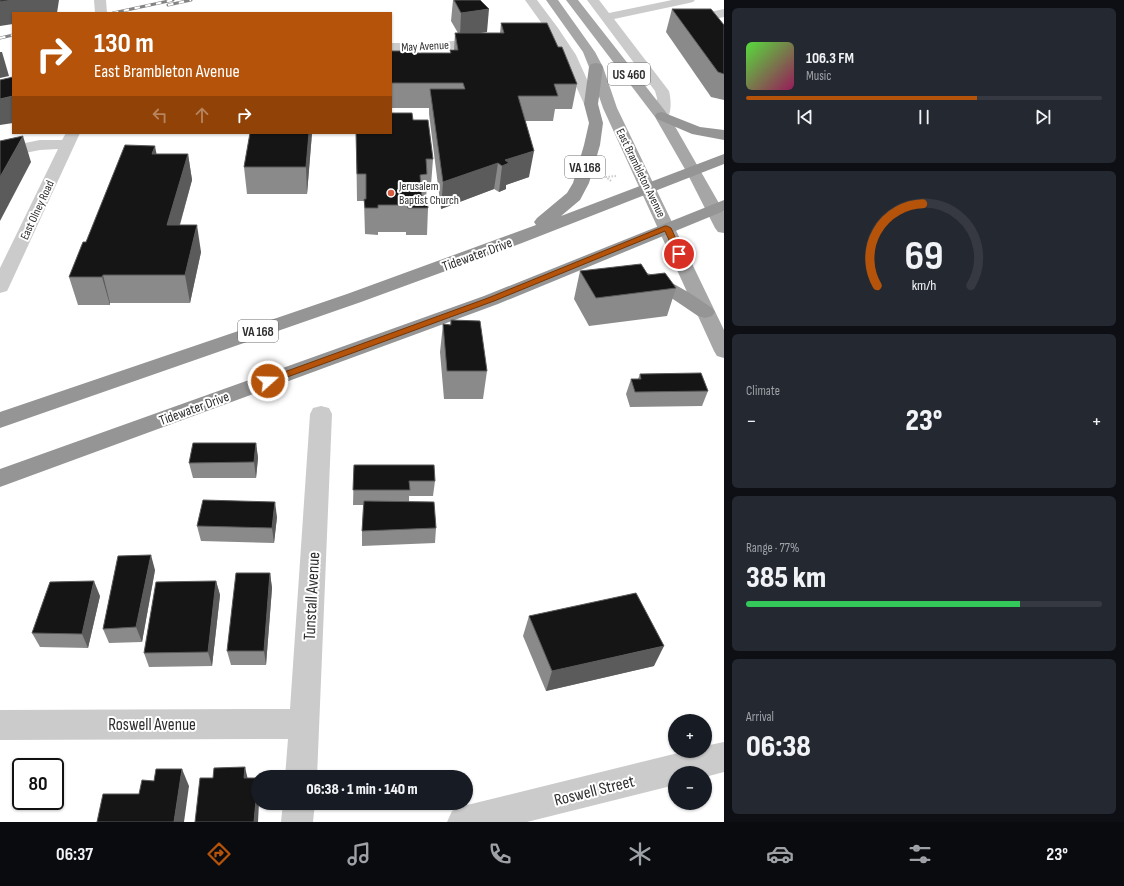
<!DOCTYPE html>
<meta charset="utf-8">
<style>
:root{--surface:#171b24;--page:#242831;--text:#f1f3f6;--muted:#9ea1a6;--line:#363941;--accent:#b45309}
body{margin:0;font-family:"Sofia Sans Condensed",sans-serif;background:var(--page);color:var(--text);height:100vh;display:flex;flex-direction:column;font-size:15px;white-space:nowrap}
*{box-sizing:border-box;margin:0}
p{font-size:13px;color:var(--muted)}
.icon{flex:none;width:22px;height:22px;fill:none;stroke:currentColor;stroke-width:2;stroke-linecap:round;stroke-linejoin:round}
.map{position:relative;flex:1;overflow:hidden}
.panel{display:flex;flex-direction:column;gap:8px;padding:8px;background:#0d0f14;width:400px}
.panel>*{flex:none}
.guide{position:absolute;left:12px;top:12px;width:380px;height:122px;border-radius:0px;box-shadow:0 1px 3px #0004;background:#b45309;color:#fff;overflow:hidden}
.buttons{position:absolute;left:668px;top:714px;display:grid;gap:8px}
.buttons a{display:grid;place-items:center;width:44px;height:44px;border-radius:50%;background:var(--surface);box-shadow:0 1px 3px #0004;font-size:20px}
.speed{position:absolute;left:12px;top:758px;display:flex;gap:8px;font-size:20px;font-weight:700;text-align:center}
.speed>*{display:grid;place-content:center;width:52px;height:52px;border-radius:50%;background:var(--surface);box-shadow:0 1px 3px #0004;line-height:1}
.speed .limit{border:2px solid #111;border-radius:6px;background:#fff;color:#111}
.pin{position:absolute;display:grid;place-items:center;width:34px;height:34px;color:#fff;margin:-17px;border:2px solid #fff;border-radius:50%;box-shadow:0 1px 4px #0007}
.me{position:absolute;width:44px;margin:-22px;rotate:70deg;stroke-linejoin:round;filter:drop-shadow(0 0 3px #0008)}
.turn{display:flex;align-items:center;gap:14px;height:84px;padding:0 16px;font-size:18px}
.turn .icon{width:52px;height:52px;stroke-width:2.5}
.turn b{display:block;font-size:28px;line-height:34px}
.lanes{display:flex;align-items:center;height:38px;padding:0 16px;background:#0003;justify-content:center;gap:20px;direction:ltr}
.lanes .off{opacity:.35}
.big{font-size:30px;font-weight:800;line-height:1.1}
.panel .tile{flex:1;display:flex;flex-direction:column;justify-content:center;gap:6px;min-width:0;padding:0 14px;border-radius:6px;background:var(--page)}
.panel .dial{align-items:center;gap:0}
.dial svg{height:104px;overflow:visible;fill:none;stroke:var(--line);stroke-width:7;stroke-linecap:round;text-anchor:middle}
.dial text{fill:var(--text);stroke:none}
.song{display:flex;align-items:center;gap:12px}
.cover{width:48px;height:48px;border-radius:6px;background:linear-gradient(135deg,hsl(110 70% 55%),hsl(330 70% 35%))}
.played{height:4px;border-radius:2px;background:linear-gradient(90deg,var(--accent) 65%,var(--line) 65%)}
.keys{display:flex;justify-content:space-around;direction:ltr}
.heat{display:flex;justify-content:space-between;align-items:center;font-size:22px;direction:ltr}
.charge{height:6px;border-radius:3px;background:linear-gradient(90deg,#34c759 77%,var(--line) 0)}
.trip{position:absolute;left:251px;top:770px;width:222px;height:40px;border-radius:20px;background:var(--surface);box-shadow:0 1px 3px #0004;font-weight:800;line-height:40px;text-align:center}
.dock{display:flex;height:64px;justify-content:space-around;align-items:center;background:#090b0e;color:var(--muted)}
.dock .icon{width:28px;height:28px}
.dock .active{color:var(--accent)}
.dock b{font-size:18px;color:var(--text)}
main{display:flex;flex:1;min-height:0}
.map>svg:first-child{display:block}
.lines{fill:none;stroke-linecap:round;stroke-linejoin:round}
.path{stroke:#cbcbcb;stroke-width:2;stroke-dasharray:1.5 1.5;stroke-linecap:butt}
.minor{fill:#cbcbcb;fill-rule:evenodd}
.major{fill:#a6a6a6;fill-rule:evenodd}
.highway{fill:#959595;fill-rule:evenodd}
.rail-casing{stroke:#838383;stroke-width:3}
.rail{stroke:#fff;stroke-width:2;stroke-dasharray:5.5;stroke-linecap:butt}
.wall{fill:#8a8a8a}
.shaded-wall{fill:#5b5b5b}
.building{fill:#151515;stroke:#5b5b5b}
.route{fill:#b45309;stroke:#753606}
.poi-dot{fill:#d55c41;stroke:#fff;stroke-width:1.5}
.labels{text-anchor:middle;stroke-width:4;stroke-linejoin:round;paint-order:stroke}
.far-street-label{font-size:12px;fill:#2e2e2e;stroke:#fff}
.far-poi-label{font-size:12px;fill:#2e2e2e;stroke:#fff;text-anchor:start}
.shield{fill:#fff;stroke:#6d6d6d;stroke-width:1}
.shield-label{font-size:13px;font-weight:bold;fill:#2e2e2e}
.street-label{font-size:14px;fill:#2e2e2e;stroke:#fff}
.near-street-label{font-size:17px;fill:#2e2e2e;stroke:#fff}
</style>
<main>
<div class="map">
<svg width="724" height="822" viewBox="0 0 724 822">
<rect width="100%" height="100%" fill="#fff"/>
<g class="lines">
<path class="path" d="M611,181L606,177L617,176"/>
<g class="minor">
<path d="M94,0H106L107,13H95Z"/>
<path d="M525,0H537L558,28L576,55L598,104L596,107L591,108L586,107L584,104L562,55L548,32Z"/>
<path d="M587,0H599L609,13L672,0H695L693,2L689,3L614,19L669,91C671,99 672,112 667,119L662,120L657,119L655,116L657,98L655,91Z"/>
<path d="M724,9V17L709,20L705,19L703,16L705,13Z"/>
<path d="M483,37L487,38L489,41L487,44L438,51H391V43H438Z"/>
<path d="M66,133H80L9,287L7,291L0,293V268L58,149L40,150L0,158V148L40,140H62Z"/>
<path d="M321,406L329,408L332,414L317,777H285L288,739L0,740V710L290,709L310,414L313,408Z"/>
<path d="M724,742V772L705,777V773H675V785L527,822H447L452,811L463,806L686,751H705V746Z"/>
<path d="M283,803H315L313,822H281Z"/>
</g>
<g class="major">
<path d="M546,0H558L595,52L603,67L617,108L724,330V358L717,356L714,351L603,108L589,67L583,52Z"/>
<path d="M566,0H578L669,116L724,212V233L718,232L715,228L686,171L655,117Z"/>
</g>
<g class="highway">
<path d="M596,63L601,64L603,67L598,104L603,123L600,145L589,183L580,200L561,216L724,154V164L522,243L361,302L0,428V412L347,294L536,225L534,222L537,218L567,193L573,183L584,145L589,123L584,104L589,67L591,64Z"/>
<path d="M662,112L700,127L724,130V140L692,134L657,119L655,116L657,113Z"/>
<path d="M724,200V211L498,304L0,487V469L484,296Z"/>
<path d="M647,273C672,280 691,294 712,308L715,312L712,316L705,318L698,316L664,293L640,283L638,279L640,275Z"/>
</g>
<defs>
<g id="rail">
<path d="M168,5L191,0"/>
<path d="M113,13L173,0"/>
<path d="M0,38L13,35"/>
</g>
</defs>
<use href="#rail" class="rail-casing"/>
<use href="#rail" class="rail"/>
</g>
<g class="wall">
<path d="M453,0H480L487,32L476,33H500L501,23L558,47L577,84L572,109H555L553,121H525L529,177L506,185V189L499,192L494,189L441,209L429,114V108H391V51L412,53H450V50H454L455,33H458L451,21Z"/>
<path d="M672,9L724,25V100L711,97L666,32Z"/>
<path d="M413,120L433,159L431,185H427L426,199L428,208L427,235H406V232H378V235L365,234L364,201H357L356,133Z"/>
<path d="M250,133H312L307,194H247L244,167Z"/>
<path d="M157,154H188L192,180L180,225L201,252L190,303H110V305H78L69,277L86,242Z"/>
<path d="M580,271L648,275L676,288L667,316L589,326L574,299Z"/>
<path d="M451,320L487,371L483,399H444L440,352L443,324L450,325Z"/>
<path d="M640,374L708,391L702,406L630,407L626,394L631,379H638Z"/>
<path d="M256,443L258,458L256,478H193L189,463Z"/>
<path d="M354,465L435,481L433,496H409V502L436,528L435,543L362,546V531L363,505H353Z"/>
<path d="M277,517L274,543L201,541L197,526Z"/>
<path d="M155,570L142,642L109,643L103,629Z"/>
<path d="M270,573L272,588L266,665H231L227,651Z"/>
<path d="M216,581L220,595L212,666L149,667L144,653Z"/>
<path d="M100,596L88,648L40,647L32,633Z"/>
<path d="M529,616L654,666L546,691L523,636Z"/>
</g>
<g class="shaded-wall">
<path d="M13,0H59L57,13H13V24L0,26V2Z"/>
<path d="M489,9L487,32L460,36L461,13Z"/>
<path d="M0,52H2L9,76L0,78Z"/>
<path d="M13,96V123L0,125V99Z"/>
<path d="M309,133H312L307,194L306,167Z"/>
<path d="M23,136L31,162L0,221V177Z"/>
<path d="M155,146L160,172L152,154Z"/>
<path d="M534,151L529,177L506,185V189L499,192L502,166L505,160Z"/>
<path d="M188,154L192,180L172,252L167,225Z"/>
<path d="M498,163L494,189L441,209L443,182Z"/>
<path d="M197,225L201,252L190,303L185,275Z"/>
<path d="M103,275L110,303V305L102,277Z"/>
<path d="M256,443L258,458L256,478L254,462Z"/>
<path d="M275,502L277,517L274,543L272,528Z"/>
<path d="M151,555L155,570L142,642L136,627Z"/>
<path d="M270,573L272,588L266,665L264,651Z"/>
<path d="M94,581L100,596L88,648L82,634Z"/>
<path d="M216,581L220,595L212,666L208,652Z"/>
<path d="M664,646L654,666L546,691L552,671Z"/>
<path d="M245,767L248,780L244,778Z"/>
<path d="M182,769L189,786L184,822H174Z"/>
<path d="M258,778V803H259L258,822H254Z"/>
</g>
<g class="building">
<path d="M0,0H13L0,2Z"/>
<path d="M454,0H480L489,9L461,13Z"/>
<path d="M672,9H711L724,25V74L718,72Z"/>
<path d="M501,23H547L558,47H562L577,84H554L558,96H518L534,151L505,160L509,163L502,166L498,163L443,182L430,89H465L463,83H391V51H412V53H451L450,50H458L455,33H504Z"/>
<path d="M13,77V96L0,99V80Z"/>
<path d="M391,113H412L413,120H428L433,159H426L427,174L420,175L422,199H427L428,208H408L407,205H378V208H365L364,199H366V174H357L356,133H391Z"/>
<path d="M250,133H309L306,167H244Z"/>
<path d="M23,136L0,177V141Z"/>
<path d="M125,145L155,146L152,154H188L167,225H197L185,275H103L102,277H69L83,242H86Z"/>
<path d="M641,264L648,275L665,273L676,288L596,298L580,271Z"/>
<path d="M451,320L480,321L487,371H447L443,324L451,325Z"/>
<path d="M701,373L708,391L635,392L631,379H641L640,374Z"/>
<path d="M193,443H256L254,462L189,463Z"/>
<path d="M354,465H434L435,481H409L410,490H353Z"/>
<path d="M203,500L275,502L272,528L197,526Z"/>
<path d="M364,501L434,502L436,528L362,531Z"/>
<path d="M151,555L136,627L103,629L118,556Z"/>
<path d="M236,573H270L264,651H227Z"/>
<path d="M94,581L82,634L32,633L50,582Z"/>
<path d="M216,581L208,652L144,653L156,582Z"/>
<path d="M636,593L664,646L552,671L529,616Z"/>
<path d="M245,767L244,778H258L254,822H195L200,778H213L214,768Z"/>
<path d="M156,769H182L174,822H97L103,794H139L142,780L154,781Z"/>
</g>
<path class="route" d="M665,226H667L671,228L683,254L682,256H676L675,254L665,231L494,301L271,383H265L263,381L265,379L488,298Z"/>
<circle class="poi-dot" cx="391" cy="193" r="4"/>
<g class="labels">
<g class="far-street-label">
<text transform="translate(425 46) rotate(-3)" y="4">May Avenue</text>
<text transform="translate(641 173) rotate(64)" y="4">East Brambleton Avenue</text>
<text transform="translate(37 210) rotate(-65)" y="4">East Olney Road</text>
</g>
<g class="far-poi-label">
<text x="399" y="190">Jerusalem<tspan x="399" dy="14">Baptist Church</tspan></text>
</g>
<g class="shield">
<rect x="608" y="63" width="42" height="22" rx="3"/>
<rect x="565" y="156" width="40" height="22" rx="3"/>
<rect x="238" y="320" width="40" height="22" rx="3"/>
</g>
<g class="shield-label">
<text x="629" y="79">US 460</text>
<text x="585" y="172">VA 168</text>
<text x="258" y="336">VA 168</text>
</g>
<g class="street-label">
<text transform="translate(477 254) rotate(-20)" y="5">Tidewater Drive</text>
<text transform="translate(194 408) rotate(-20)" y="5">Tidewater Drive</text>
</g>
<g class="near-street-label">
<text transform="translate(311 596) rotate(-87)" y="6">Tunstall Avenue</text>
<text x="152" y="730">Roswell Avenue</text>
<text transform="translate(594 790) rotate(-14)" y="6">Roswell Street</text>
</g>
</g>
</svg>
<div class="buttons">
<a>+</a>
<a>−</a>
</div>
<div class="speed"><div class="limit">80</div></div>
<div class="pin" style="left:679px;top:254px;background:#d93025"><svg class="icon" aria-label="arrive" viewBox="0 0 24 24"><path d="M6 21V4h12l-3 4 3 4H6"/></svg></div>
<svg class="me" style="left:268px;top:381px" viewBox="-20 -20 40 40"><circle r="17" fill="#b45309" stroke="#fff" stroke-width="3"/><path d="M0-11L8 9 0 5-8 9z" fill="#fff"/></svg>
<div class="trip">06:38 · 1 min · 140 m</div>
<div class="guide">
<div class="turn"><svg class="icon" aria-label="right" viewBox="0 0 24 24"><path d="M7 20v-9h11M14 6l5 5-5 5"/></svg><div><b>130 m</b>East Brambleton Avenue</div></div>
<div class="lanes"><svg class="icon off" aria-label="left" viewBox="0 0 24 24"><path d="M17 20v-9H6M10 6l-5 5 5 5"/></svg><svg class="icon off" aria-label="ahead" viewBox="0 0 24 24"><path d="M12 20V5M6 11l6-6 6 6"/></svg><svg class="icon" aria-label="right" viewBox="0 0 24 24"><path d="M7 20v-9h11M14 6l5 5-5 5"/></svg></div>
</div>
</div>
<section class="panel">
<div class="tile">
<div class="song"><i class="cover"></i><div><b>106.3 FM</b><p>Music</p></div></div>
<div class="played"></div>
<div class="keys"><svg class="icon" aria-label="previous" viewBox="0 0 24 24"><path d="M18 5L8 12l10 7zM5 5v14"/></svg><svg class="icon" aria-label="pause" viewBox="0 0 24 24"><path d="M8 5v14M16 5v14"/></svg><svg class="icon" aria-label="next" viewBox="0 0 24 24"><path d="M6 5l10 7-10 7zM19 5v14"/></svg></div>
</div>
<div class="tile dial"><svg viewBox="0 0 100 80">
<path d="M14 69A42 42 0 1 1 86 69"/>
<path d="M14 69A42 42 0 0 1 49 6" stroke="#b45309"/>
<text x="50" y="56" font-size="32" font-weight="700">69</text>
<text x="50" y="72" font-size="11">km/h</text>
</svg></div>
<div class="tile"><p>Climate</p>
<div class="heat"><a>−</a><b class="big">23°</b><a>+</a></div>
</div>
<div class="tile"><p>Range · 77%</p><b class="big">385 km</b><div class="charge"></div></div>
<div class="tile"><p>Arrival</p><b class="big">06:38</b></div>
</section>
</main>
<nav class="dock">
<b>06:37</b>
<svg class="icon active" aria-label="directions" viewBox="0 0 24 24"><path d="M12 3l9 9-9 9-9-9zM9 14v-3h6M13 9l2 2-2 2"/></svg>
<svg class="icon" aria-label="music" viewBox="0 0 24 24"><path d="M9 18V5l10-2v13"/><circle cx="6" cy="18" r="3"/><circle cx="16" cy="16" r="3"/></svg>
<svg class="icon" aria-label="phone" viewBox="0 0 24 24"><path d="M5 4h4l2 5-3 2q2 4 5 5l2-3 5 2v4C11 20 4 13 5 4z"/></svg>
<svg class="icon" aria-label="climate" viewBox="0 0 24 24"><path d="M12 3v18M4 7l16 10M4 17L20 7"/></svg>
<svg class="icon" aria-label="car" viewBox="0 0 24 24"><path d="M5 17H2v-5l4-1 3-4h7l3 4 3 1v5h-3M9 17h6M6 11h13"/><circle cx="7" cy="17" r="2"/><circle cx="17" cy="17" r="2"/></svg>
<svg class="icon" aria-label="filters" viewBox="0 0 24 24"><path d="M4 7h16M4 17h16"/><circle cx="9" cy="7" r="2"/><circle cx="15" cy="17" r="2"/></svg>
<b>23°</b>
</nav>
